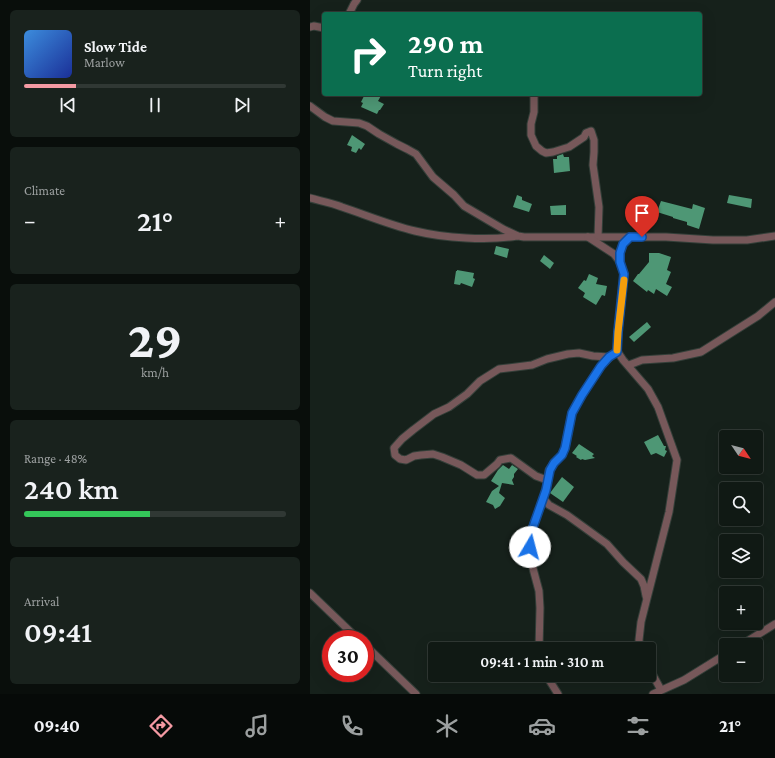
<!DOCTYPE html>
<meta charset="utf-8">
<style>
:root{--surface:#101914;--page:#19221d;--text:#f1f3f6;--muted:#9ca0a0;--line:#303834;--accent:#f49aa3}
body{margin:0;font-family:"Crimson Pro",serif;background:var(--page);color:var(--text);height:100vh;display:flex;flex-direction:column;font-size:15px;white-space:nowrap}
*{box-sizing:border-box;margin:0}
p{font-size:13px;color:var(--muted)}
.icon{flex:none;width:22px;height:22px;fill:none;stroke:currentColor;stroke-width:2;stroke-linecap:round;stroke-linejoin:round}
.map{position:relative;flex:1;overflow:hidden}
.drawer{display:flex;flex-direction:column;gap:10px;padding:10px;background:#090e0b;width:310px}
.drawer>*{flex:none}
.banner{position:absolute;left:12px;top:12px;width:380px;height:84px;border-radius:4px;box-shadow:0 4px 16px #0002,0 0 0 1px var(--line);background:#0b6e4f;color:#fff;overflow:hidden}
.needle{width:26px;rotate:125deg}
.controls{position:absolute;left:409px;top:430px;display:grid;gap:8px}
.controls a{display:grid;place-items:center;width:44px;height:44px;border-radius:4px;background:var(--surface);box-shadow:0 4px 16px #0002,0 0 0 1px var(--line);font-size:20px}
.speed{position:absolute;left:12px;top:630px;display:flex;gap:8px;font-size:20px;font-weight:700;text-align:center}
.speed>*{display:grid;place-content:center;width:52px;height:52px;border-radius:50%;background:var(--surface);box-shadow:0 4px 16px #0002,0 0 0 1px var(--line);line-height:1}
.speed .limit{border:6px solid #d22;background:#fff;color:#111}
.pin{position:absolute;display:grid;place-items:center;width:34px;height:34px;color:#fff;margin:-41px -17px;border-radius:50% 50% 50% 0;rotate:-45deg;box-shadow:0 0 4px #0007}
.pin .icon{rotate:45deg}
.me{position:absolute;width:44px;margin:-22px;rotate:8deg;stroke-linejoin:round;filter:drop-shadow(0 0 3px #0008)}
.turn{display:flex;align-items:center;gap:14px;height:84px;padding:0 20px;font-size:18px}
.turn .icon{width:52px;height:52px;stroke-width:2.5}
.turn b{display:block;font-size:28px;line-height:34px}
.big{font-size:30px;font-weight:600;line-height:1.1}
.drawer .widget{flex:1;display:flex;flex-direction:column;justify-content:center;gap:6px;min-width:0;padding:0 14px;border-radius:6px;background:var(--page)}
.drawer .dial{align-items:center;gap:0}
.dial b{font-size:52px;line-height:1}
.song{display:flex;align-items:center;gap:12px}
.cover{width:48px;height:48px;border-radius:6px;background:linear-gradient(135deg,hsl(210 70% 55%),hsl(230 70% 35%))}
.played{height:4px;border-radius:2px;background:linear-gradient(90deg,var(--accent) 20%,var(--line) 20%)}
.keys{display:flex;justify-content:space-around;direction:ltr}
.heat{display:flex;justify-content:space-between;align-items:center;font-size:22px;direction:ltr}
.charge{height:6px;border-radius:3px;background:linear-gradient(90deg,#34c759 48%,var(--line) 0)}
.trip{position:absolute;left:118px;top:642px;width:228px;height:40px;border-radius:4px;background:var(--surface);box-shadow:0 4px 16px #0002,0 0 0 1px var(--line);font-weight:600;line-height:40px;text-align:center}
.menu{display:flex;height:64px;justify-content:space-around;align-items:center;background:#060a08;color:var(--muted)}
.menu .icon{width:28px;height:28px}
.menu .on{color:var(--accent)}
.menu b{font-size:18px;color:var(--text)}
main{display:flex;flex:1;min-height:0}
.map>svg:first-child{display:block}
.building{fill:#4e9775}
.lines{fill:none;stroke-linecap:round;stroke-linejoin:round}
.minor-casing{stroke:#343f39;stroke-width:9}
.minor{stroke:#77585a;stroke-width:7}
.route-casing{stroke:#114b97;stroke-width:10}
.route{stroke:#1a73e8;stroke-width:7}
.slow{stroke:#f59e0b;stroke-width:7}
</style>
<main>
<section class="drawer">
<div class="widget">
<div class="song"><i class="cover"></i><div><b>Slow Tide</b><p>Marlow</p></div></div>
<div class="played"></div>
<div class="keys"><svg class="icon" aria-label="previous" viewBox="0 0 24 24"><path d="M18 5L8 12l10 7zM5 5v14"/></svg><svg class="icon" aria-label="pause" viewBox="0 0 24 24"><path d="M8 5v14M16 5v14"/></svg><svg class="icon" aria-label="next" viewBox="0 0 24 24"><path d="M6 5l10 7-10 7zM19 5v14"/></svg></div>
</div>
<div class="widget"><p>Climate</p>
<div class="heat"><a>−</a><b class="big">21°</b><a>+</a></div>
</div>
<div class="widget dial"><b>29</b><p>km/h</p></div>
<div class="widget"><p>Range · 48%</p><b class="big">240 km</b><div class="charge"></div></div>
<div class="widget"><p>Arrival</p><b class="big">09:41</b></div>
</section>
<div class="map">
<svg width="465" height="694" viewBox="0 0 465 694">
<rect width="100%" height="100%" fill="#16211b"/>
<g class="building">
<path d="M55,94H72L68,101L74,104L70,110H69L67,114L51,107L53,103L51,102Z"/>
<path d="M42,135L55,144L51,150L49,148L46,153L41,151L42,147L37,145Z"/>
<path d="M253,154L254,157H259L260,171L244,173L243,159H247V156Z"/>
<path d="M207,195L212,197V200L222,204L219,212L203,207Z"/>
<path d="M419,195L442,199L441,208L417,203Z"/>
<path d="M351,201L382,209L383,204L395,208L389,229L377,225V222L363,218V217L347,212Z"/>
<path d="M256,205V215H241L240,206Z"/>
<path d="M186,246L199,249L197,258L184,254Z"/>
<path d="M339,253H349L361,257L357,270L361,272L356,284L362,287L357,296L346,289L344,294L338,290L337,292L323,281L328,274H329L339,262Z"/>
<path d="M234,255L244,263L240,269L230,261Z"/>
<path d="M147,270L164,273L163,278L165,279L162,287L151,283L150,285L144,284L146,271H147Z"/>
<path d="M279,274L288,278L286,284L297,286L295,296L292,295L286,305L273,297L275,293L268,288L274,280L276,281Z"/>
<path d="M337,322L341,327L324,342L319,337Z"/>
<path d="M348,435L354,446H356L355,450L357,451L354,457L346,453L341,455L334,442Z"/>
<path d="M269,444L284,454L282,456L285,458L275,460L272,459L271,460L266,457L267,456L262,453Z"/>
<path d="M193,465L199,469L202,465L208,469L204,474V477L202,480L204,485L192,483L189,493L195,498L190,506L185,509L183,505L176,502L182,491L189,486L181,481L188,470Z"/>
<path d="M252,477L264,487L253,502L240,493Z"/>
</g>
<g class="lines">
<defs>
<g id="minor">
<path d="M39,14L44,4L47,0"/>
<path d="M0,27L4,26L14,28"/>
<path d="M224,94V112L221,124V135L226,146L232,151L236,153L243,152L259,147L274,137L276,133L281,131L284,140V152L283,165L289,207L288,237"/>
<path d="M0,106L15,117L23,121L49,123L57,126L69,134L87,144L97,149L106,154L123,177L144,195L154,206L193,229L208,236L214,237H356L403,240H437L465,236"/>
<path d="M0,198C11,201 22,203 32,207C56,215 80,225 105,231C134,238 178,241 207,236"/>
<path d="M278,237L304,254L310,262"/>
<path d="M320,237L313,244L310,253V262L314,274L308,332L307,351L313,360L338,389L348,407L367,460L359,512L331,622L329,640L330,649"/>
<path d="M319,365L332,360L363,358L391,352L448,316L465,302"/>
<path d="M237,480L226,476L201,458L190,460L187,464L174,475H167L151,465L132,457L123,454L111,455L104,456L96,460L90,459L85,455L84,448L92,439L103,430L124,414L139,407L157,394L170,381L189,369L222,365L237,359L258,354L269,353L283,356L299,357"/>
<path d="M233,498L239,505L257,515L275,528L297,544L313,562L331,579L334,586L336,596"/>
<path d="M0,593L48,639"/>
<path d="M55,645L106,694"/>
<path d="M431,645L465,624"/>
<path d="M229,649L230,608L229,591L221,561L220,547L223,527L236,490L239,470L244,463L252,455L255,448L262,413L272,395L291,366L301,356"/>
<path d="M339,668L351,690"/>
<path d="M236,675L248,694"/>
<path d="M343,694L374,680L416,654"/>
</g>
</defs>
<use href="#minor" class="minor-casing"/>
<use href="#minor" class="minor"/>
</g>
<g class="lines">
<defs>
<path id="route" d="M220,547L223,527L236,490L240,470L244,463L252,455L255,448L262,413L272,395L291,366L299,357L307,352L308,332L314,274L310,262V253L313,244L320,237H332"/>
</defs>
<use href="#route" class="route-casing"/>
<use href="#route" class="route"/>
<path class="slow" d="M307,350L308,332L314,280"/>
</g>
</svg>
<div class="controls">
<a><svg class="needle" viewBox="-14 -14 28 28"><path d="M0-13l5 13h-10z" fill="#e53935"/><path d="M0 13l5-13h-10z" fill="#9ca0a0"/></svg></a>
<a><svg class="icon" aria-label="search" viewBox="0 0 24 24"><circle cx="10" cy="10" r="6"/><path d="M15 15l6 6"/></svg></a>
<a><svg class="icon" aria-label="layers" viewBox="0 0 24 24"><path d="M12 4l9 5-9 5-9-5zM3 14l9 5 9-5"/></svg></a>
<a>+</a>
<a>−</a>
</div>
<div class="speed"><div class="limit">30</div></div>
<div class="pin" style="left:332px;top:237px;background:#d93025"><svg class="icon" aria-label="arrive" viewBox="0 0 24 24"><path d="M6 21V4h12l-3 4 3 4H6"/></svg></div>
<svg class="me" style="left:220px;top:547px" viewBox="-20 -20 40 40"><circle r="19" fill="#fff"/><path d="M0-13L10 11 0 6-10 11z" fill="#1a73e8"/></svg>
<div class="trip">09:41 · 1 min · 310 m</div>
<div class="banner">
<div class="turn"><svg class="icon" aria-label="right" viewBox="0 0 24 24"><path d="M7 20v-9h11M14 6l5 5-5 5"/></svg><div><b>290 m</b>Turn right</div></div>
</div>
</div>
</main>
<nav class="menu">
<b>09:40</b>
<svg class="icon on" aria-label="directions" viewBox="0 0 24 24"><path d="M12 3l9 9-9 9-9-9zM9 14v-3h6M13 9l2 2-2 2"/></svg>
<svg class="icon" aria-label="music" viewBox="0 0 24 24"><path d="M9 18V5l10-2v13"/><circle cx="6" cy="18" r="3"/><circle cx="16" cy="16" r="3"/></svg>
<svg class="icon" aria-label="phone" viewBox="0 0 24 24"><path d="M5 4h4l2 5-3 2q2 4 5 5l2-3 5 2v4C11 20 4 13 5 4z"/></svg>
<svg class="icon" aria-label="climate" viewBox="0 0 24 24"><path d="M12 3v18M4 7l16 10M4 17L20 7"/></svg>
<svg class="icon" aria-label="car" viewBox="0 0 24 24"><path d="M5 17H2v-5l4-1 3-4h7l3 4 3 1v5h-3M9 17h6M6 11h13"/><circle cx="7" cy="17" r="2"/><circle cx="17" cy="17" r="2"/></svg>
<svg class="icon" aria-label="filters" viewBox="0 0 24 24"><path d="M4 7h16M4 17h16"/><circle cx="9" cy="7" r="2"/><circle cx="15" cy="17" r="2"/></svg>
<b>21°</b>
</nav>
